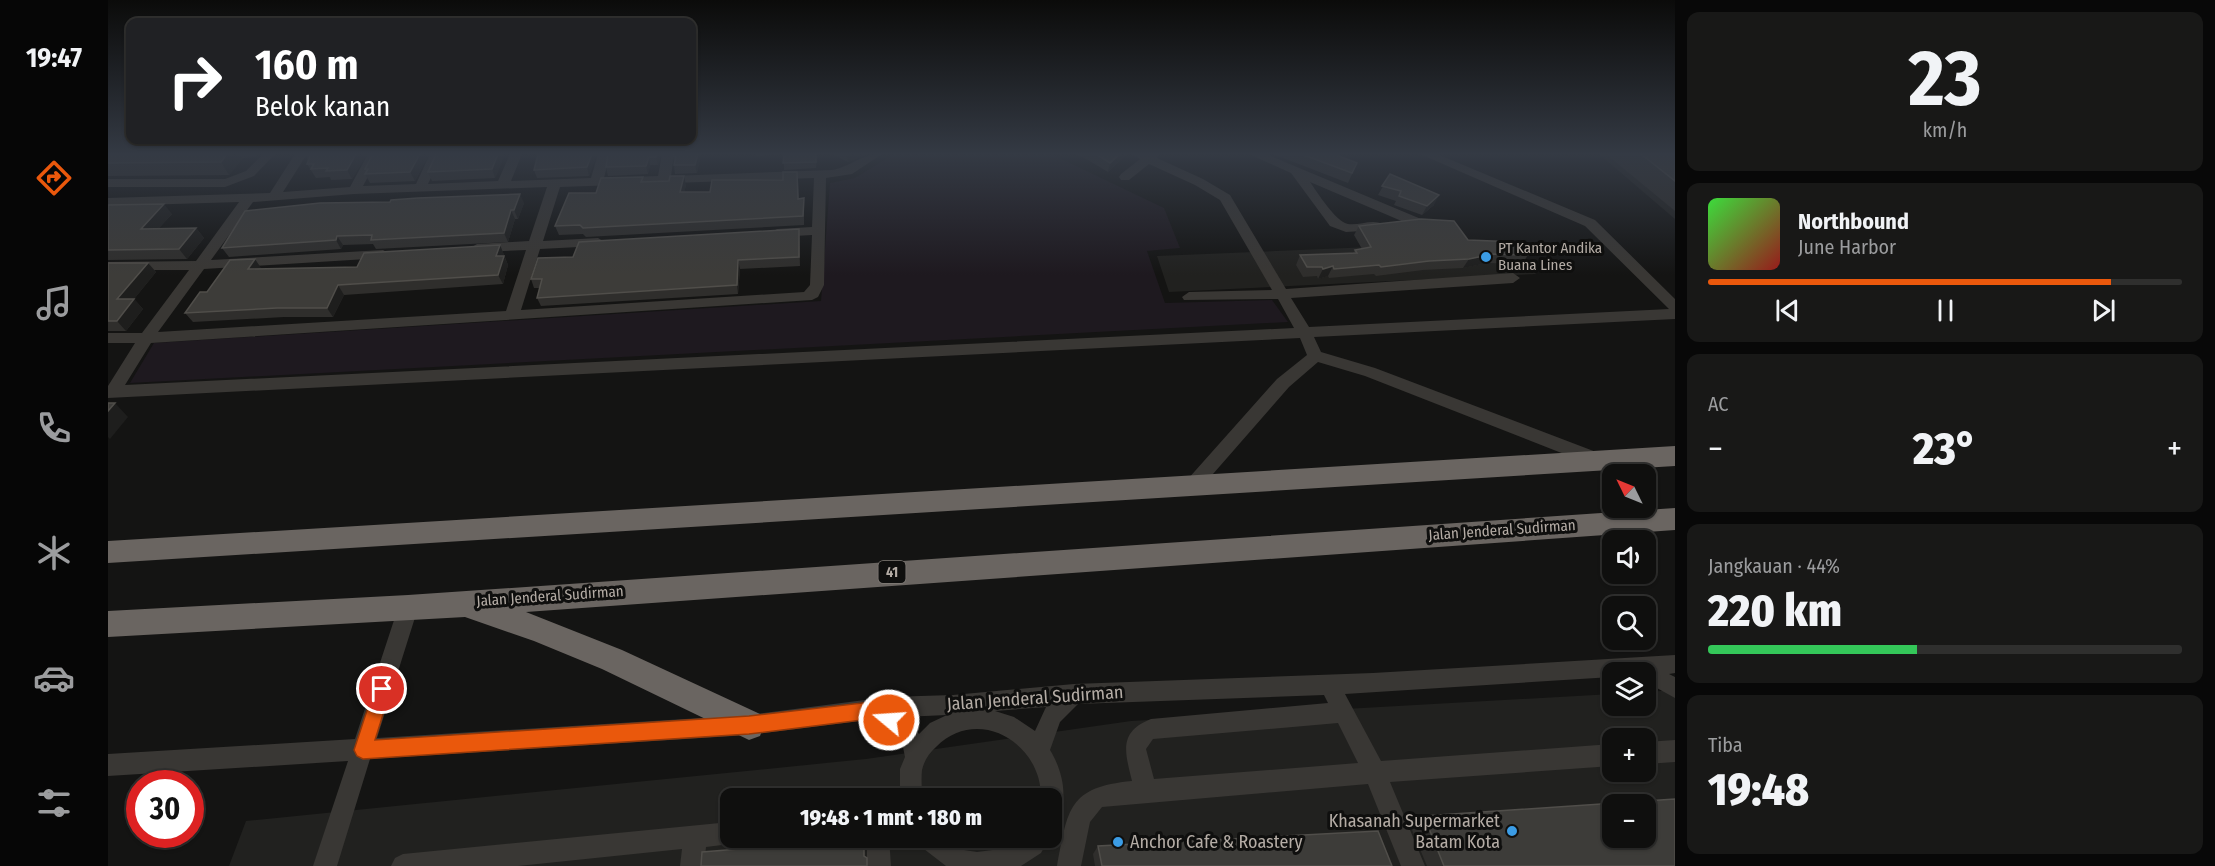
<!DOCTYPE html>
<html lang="id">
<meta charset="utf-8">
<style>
:root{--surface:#0f0f0e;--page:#181817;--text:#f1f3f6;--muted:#9b9c9e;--line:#2f2f2e;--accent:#ea580c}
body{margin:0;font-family:"Fira Sans Condensed",sans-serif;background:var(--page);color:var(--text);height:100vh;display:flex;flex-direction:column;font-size:22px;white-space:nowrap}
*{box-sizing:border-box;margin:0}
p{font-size:20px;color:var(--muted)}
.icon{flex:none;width:33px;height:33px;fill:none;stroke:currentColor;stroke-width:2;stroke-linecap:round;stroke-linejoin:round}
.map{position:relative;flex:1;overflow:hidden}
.side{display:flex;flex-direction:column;gap:12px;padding:12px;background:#080808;width:540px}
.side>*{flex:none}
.top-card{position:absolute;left:18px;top:18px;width:570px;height:126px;border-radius:12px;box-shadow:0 2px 4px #0004,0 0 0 2px var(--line);background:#202124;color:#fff;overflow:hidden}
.needle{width:39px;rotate:313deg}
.fabs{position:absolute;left:1494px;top:464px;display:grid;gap:12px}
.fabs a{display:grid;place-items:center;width:54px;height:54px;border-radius:12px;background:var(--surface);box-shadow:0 2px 4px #0004,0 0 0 2px var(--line);font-size:30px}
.speed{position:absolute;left:18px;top:770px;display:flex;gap:12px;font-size:30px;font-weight:700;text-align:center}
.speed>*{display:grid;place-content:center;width:78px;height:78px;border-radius:50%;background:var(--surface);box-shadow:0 2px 4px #0004,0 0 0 2px var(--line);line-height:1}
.speed .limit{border:9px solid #d22;background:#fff;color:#111}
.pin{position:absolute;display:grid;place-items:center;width:51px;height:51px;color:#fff;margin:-26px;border:3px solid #fff;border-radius:50%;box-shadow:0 2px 6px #0007}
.me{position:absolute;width:66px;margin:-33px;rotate:288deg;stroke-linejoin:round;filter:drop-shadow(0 0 4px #0008)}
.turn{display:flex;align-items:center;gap:21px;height:126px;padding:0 30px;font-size:27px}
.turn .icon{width:78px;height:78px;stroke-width:2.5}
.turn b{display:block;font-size:42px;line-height:51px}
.big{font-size:45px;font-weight:800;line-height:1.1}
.side .widget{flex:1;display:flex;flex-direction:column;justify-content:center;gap:9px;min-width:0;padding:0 21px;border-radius:12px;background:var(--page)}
.side .dial{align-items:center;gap:0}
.dial b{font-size:78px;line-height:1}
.song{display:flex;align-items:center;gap:18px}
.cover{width:72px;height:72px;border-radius:9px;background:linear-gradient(135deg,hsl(120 70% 55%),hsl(0 70% 35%))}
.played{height:6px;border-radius:3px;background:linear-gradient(90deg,var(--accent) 85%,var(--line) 85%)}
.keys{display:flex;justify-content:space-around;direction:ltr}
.heat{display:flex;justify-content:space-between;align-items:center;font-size:33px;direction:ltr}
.charge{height:9px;border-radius:4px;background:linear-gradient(90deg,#34c759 44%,var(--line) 0)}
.trip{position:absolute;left:612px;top:788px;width:342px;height:60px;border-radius:12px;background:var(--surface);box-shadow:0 2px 4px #0004,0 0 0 2px var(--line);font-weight:800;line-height:60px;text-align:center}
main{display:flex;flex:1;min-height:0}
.tab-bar{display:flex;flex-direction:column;width:108px;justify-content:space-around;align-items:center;background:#060606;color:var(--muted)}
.tab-bar .icon{width:42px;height:42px}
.tab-bar .active{color:var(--accent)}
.tab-bar b{font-size:27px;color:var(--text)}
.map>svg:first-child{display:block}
.built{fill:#21211f;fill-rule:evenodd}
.green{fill:#1e191f}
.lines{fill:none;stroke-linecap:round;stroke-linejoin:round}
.minor{fill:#393734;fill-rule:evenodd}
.highway{fill:#6a6561;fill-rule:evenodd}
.wall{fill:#2f2e2c}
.shaded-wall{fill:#1e1e1d}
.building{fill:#3d3c39;stroke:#504e4a;stroke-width:1.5;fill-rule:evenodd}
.route{fill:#ea580c;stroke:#983908;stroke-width:1.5}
.poi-dot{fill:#3b9ce5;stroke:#0f0f0e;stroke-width:2}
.labels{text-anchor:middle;stroke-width:6;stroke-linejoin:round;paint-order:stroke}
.shield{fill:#0f0f0e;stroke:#827d78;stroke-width:1.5}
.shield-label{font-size:14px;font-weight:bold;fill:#b4aca5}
.poi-label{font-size:15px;fill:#b4aca5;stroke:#0f0f0e;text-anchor:start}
.street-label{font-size:15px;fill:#b4aca5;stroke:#0f0f0e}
.near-street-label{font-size:18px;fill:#b4aca5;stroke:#0f0f0e}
.near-poi-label{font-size:18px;fill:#b4aca5;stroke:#0f0f0e;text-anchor:end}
</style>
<main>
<nav class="tab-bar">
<b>19:47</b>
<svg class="icon active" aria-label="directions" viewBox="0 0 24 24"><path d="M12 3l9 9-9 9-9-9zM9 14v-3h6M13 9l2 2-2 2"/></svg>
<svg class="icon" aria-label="music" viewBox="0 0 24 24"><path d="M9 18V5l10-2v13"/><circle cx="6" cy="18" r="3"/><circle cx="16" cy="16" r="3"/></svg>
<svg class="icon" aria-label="phone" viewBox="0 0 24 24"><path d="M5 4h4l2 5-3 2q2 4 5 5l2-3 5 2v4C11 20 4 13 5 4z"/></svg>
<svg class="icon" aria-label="climate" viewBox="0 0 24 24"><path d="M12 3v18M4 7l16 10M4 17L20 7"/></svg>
<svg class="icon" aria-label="car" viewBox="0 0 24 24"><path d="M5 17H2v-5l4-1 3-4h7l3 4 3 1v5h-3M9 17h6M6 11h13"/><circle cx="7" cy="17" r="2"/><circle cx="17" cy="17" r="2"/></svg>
<svg class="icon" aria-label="filters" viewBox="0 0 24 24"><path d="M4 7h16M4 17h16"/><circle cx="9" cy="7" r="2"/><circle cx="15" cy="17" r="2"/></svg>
</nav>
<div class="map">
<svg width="1567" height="866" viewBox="0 0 1567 866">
<rect width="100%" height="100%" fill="#141413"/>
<g class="built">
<path d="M1491,154H1567V220V219Z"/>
<path d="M1405,241L1428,274L1061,292L1049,256Z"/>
<path d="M1567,690V866H121L138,821L758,759L1023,721L1504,694V705H1538V692ZM1504,738H1538V771H1504ZM622,798H944V837H622ZM1504,804H1538V837H1504Z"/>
</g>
<path class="green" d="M786,154H943L1056,208L1072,248L1039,251L1057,303L1164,300L1180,322L22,383L46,343L713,301L722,183L747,178Z"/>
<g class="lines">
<g class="minor">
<path d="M155,154H167L146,176L117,187H0V179H117L138,171Z"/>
<path d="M187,154H199L175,192L242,187L260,154H272L255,186L308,184L322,154H334L320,184L390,181L402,154H414L403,181L483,178L490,154H502L496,178L550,176L554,154H566L563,176L724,170C745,166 752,154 774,154L744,174L718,178L716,285L710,297L704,300L43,343L17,385L1186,328L1170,299L1076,300L1074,297L1081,292L1164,290L1112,200L1087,185L1041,164L1021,180H1013L1011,177L1013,174L1032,159L1024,154H1052L1049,158L1095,179L1122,195L1178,289L1405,273L1412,278L1405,283L1183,298L1201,327L1561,309L1477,226L1312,154H1329L1487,220L1567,299V319L1206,337L1213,352L1267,368L1496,455L1498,460L1496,465L1490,467L1484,465L1257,376L1210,362L1181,387L1091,490L1085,492L1079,490L1076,485L1079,480L1169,379L1199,355L1192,338L0,398V386L27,343H0V333H34L81,270H0V262L88,261L131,202L0,206V198L162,193ZM706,178L704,227L669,229L662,233L669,237L704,235L702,285L696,292L413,310L432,249L490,246L497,242L490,238L435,241L452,187ZM439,187L421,241L369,244L362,248L369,252L418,250L398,311L50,332L96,269L275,258L282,254L275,250L103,260L145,202L246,194Z"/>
<path d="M1141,154H1158L1313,219L1315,222L1313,225H1303L1202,182C1209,192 1228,222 1240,224C1252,226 1267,217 1277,226L1270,230L1238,232L1222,226L1183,173Z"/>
<path d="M300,599L307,602L310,608L269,738L641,715L780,697L845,695L966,684L1265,673L1567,655V673L1561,674L1567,677V698L1538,682V672H1504V677L1237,694L1273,761L1504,744V766L1282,782L1317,866H1293L1260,784L994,807L982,822L973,866H949C960,809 960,787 1024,781C1017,752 1010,732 1043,719L1220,703L1216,695L970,704L952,722L942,750C953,768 960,793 952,813L944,816V798H933C934,743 870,705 828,747C821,753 816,761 814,770C813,779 814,789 814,798H792V769L797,757L795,747L784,734L760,720L641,735L262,759L229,866H205L240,761L0,776V754L247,739L290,608L293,602ZM938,707L927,731L906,717L887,711ZM839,715L822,723L811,734L795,717ZM1230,723L1250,763L1046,779L1038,749L1045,739Z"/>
<path d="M1567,740V762L1538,764V742Z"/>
<path d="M622,822V837H632L630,841L622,844L598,847L596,866H572L574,849L410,866H283L287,858L295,854Z"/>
<path d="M759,837H781L783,866H759Z"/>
<path d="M809,837H837L856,850L869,852L900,848L917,837H942L933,853L913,866H838L816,849Z"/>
</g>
<g class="highway">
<path d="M1567,446V466L0,563V541Z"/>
<path d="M1567,508V530L418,612L514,650L652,714L656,725L652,736L641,740L494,669L426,641L357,617L0,637V611L300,595Z"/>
</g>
</g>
<g class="wall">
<path d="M0,154H150L148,157L135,158L121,175L0,176Z"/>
<path d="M197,154H259L244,179L223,180L222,177L208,178L199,164L200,160Z"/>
<path d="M265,154H321L307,181L262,183L257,174L259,171L257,169Z"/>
<path d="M397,154L387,178L324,181L320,172Z"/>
<path d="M489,154L481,176L429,178L426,170Z"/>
<path d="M500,154H553L550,165H542L540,174L500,176L498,167Z"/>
<path d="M593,154L589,173L567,174L565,156Z"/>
<path d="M647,154H709L708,168L676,170V154L648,156Z"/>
<path d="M724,154H760L740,162Z"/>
<path d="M968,154H1019L1000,172L980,160Z"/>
<path d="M1165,154H1226L1249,163L1240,183Z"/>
<path d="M1498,154H1567V211Z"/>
<path d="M1282,174L1326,205L1314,215L1286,205L1288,201L1270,195Z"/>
<path d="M690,181L691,198L696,208V225L478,237L475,234L451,235L447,226L488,193L536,182L578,185L576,192H602Z"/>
<path d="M416,203L410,219H407L400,242L268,249L265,244L235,245L233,249L121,257L114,248Z"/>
<path d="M0,205L64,214L50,229L88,228L96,238L79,259L0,260Z"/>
<path d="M1251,226L1360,240L1420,255L1414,264L1379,263L1355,268L1315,270L1268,276L1266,274L1221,278L1220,276L1210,279L1209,276L1195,277L1188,265L1192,255L1245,253L1247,250L1254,249L1246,235Z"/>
<path d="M691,229L692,266L632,269L630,294L433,306L429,298L432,288H426L423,279L465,257Z"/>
<path d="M392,245L400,265L395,284L236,295L225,317H176L85,322L77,313L99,292L153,268V269L249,267Z"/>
<path d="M0,263H40L48,272L26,299L35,309L18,331H0Z"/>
<path d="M1316,816L1567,866H1319L1302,825Z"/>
<path d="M990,846L1284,866H987L985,854Z"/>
</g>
<g class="shaded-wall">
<path d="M119,154H132L135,158L121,175L113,162Z"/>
<path d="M248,154H259L244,179L239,170Z"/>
<path d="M312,154H321L307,181L302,172Z"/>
<path d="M390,154H397L387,178L384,169Z"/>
<path d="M484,154H489L481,176L479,167Z"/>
<path d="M549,154H553L550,165L548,157Z"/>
<path d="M590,154H593L589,173L587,165Z"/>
<path d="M743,154H760L740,162L739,156Z"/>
<path d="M1012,154H1019L1000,172L1002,163Z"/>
<path d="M541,157L542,165L540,174L538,166Z"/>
<path d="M576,176L578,185L574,202L572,192Z"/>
<path d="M412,194L416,203L410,219L406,210Z"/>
<path d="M1331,195L1326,205L1314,215L1319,206Z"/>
<path d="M56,204L64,214L41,239L33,229Z"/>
<path d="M403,210L407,219L400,242L396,233Z"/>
<path d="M88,228L96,238L79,259L71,249Z"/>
<path d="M229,236L235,245L233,249L228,240Z"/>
<path d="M392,245L396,255L392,266L388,256Z"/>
<path d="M1385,254L1379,263L1355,268L1361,259Z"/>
<path d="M396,256L400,265L395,284L390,275Z"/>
<path d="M147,259L153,268L146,279L140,269Z"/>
<path d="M630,260L632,269L630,294L629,285Z"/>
<path d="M40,263L48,272L18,309L9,299Z"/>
<path d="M1225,266L1220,276L1210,279L1215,269Z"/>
<path d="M230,285L236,295L225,317L219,308Z"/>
<path d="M26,299L35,309L18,331L9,321Z"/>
<path d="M7,403L20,417L2,439L0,437V411Z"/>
</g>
<g class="building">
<path d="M0,154H119L113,162L0,163Z"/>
<path d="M203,154H248L239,170L218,171L220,168L203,169L206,164H199Z"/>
<path d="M265,154H312L302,172L257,174L260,169H257Z"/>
<path d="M328,154H390L384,169L320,172Z"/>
<path d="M430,154H484L479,167L426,170Z"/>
<path d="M500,154H549L548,157H541L538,166L498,167Z"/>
<path d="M565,154H590L587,165H566L568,156H565Z"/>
<path d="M676,154H708V162L675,163Z"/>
<path d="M988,154H1012L1002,163Z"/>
<path d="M1193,154H1226L1249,163L1244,173Z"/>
<path d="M1533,154H1567V181Z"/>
<path d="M675,172H689L690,199L696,198L695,216L475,228L472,225L447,226L461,193H488L493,178L535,177L533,182L561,181L562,176H576L572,192H602L604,180H675Z"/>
<path d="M1282,174L1331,195L1319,206L1291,196L1293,191L1274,186Z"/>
<path d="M412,194L406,210H403L396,233L263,240L264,235L229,236L228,240L114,248L137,211L212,203L282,202L283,200L310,198Z"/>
<path d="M56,204L33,229L88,228L71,249L0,250V205Z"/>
<path d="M1313,219L1346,221L1360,240L1410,242L1420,255L1385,254L1361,259L1321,261L1273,267L1271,265L1226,269L1225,266L1215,269L1214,267H1199L1192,255L1249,253L1247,250L1263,247L1251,226Z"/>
<path d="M691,229V257L630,260L629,285L429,298L434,279H423L430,258L465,257L471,242Z"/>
<path d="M392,245L388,256H396L390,275L230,285L219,308H169L77,313L92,292H99L122,260L147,259L140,269L249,267L256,253Z"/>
<path d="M0,263H40L9,299H26L9,321H0Z"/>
<path d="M0,403H7L0,411Z"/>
<path d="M1567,799V866H1336L1316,816ZM1504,804H1538V837H1504Z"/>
<path d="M1270,831L1284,866H994L990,846Z"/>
<path d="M756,839V856L759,858V866H593L594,852Z"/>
</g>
<linearGradient id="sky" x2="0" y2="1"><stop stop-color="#0b0b0a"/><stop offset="0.56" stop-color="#343a44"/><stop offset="1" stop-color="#343a44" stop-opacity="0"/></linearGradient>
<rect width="1567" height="275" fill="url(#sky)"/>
<path class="route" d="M274,681L280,683L283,689L267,740L641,716L763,702L788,714L790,720L788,726L781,729L762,719L641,734L255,759L249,756L246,750L266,689L268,683Z"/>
<g class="poi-dot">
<circle cx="1378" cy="257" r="6"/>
<circle cx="1404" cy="831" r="6"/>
<circle cx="1010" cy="842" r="6"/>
</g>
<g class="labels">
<rect class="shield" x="770.5" y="561" width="27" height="22" rx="4.5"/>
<g class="shield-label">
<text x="784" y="577">41</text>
</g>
<g class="poi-label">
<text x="1390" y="253">PT Kantor Andika<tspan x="1390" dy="17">Buana Lines</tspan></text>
</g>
<g class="street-label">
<text transform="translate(1394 530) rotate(-4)" y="5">Jalan Jenderal Sudirman</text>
<text transform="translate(442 596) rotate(-4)" y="5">Jalan Jenderal Sudirman</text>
</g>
<g class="near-street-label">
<text transform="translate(927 698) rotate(-4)" y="6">Jalan Jenderal Sudirman</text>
</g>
<g class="near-poi-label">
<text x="1392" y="827">Khasanah Supermarket<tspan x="1392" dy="21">Batam Kota</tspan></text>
<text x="1022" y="848" text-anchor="start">Anchor Cafe &amp; Roastery</text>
</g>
</g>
</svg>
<div class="fabs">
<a><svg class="needle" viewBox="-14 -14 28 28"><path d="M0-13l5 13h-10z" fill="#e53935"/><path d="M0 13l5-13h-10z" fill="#9b9c9e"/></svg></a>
<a><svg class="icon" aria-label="sound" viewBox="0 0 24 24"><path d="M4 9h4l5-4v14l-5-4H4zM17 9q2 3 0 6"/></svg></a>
<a><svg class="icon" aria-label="search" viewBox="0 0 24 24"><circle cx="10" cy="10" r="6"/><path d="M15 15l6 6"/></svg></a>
<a><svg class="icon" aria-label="layers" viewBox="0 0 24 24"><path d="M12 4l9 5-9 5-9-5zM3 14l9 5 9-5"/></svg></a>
<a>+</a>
<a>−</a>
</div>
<div class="speed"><div class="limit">30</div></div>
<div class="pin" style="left:274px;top:689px;background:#d93025"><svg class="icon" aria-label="arrive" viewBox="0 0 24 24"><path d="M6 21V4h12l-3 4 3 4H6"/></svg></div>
<svg class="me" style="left:781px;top:720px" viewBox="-20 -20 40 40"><circle r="17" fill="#ea580c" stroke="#fff" stroke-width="3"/><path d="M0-11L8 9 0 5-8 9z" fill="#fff"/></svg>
<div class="trip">19:48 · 1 mnt · 180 m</div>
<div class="top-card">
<div class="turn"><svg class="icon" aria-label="right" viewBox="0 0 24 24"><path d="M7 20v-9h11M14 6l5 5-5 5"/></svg><div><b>160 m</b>Belok kanan</div></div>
</div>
</div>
<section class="side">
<div class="widget dial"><b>23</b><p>km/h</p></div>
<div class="widget">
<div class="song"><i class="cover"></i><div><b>Northbound</b><p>June Harbor</p></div></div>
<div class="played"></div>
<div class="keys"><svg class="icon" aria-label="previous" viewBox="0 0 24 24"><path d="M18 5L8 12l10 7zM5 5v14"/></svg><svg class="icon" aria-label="pause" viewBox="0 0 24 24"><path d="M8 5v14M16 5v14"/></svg><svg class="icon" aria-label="next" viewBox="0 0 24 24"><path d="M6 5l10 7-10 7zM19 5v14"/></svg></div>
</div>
<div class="widget"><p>AC</p>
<div class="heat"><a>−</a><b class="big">23°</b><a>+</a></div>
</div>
<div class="widget"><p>Jangkauan · 44%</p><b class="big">220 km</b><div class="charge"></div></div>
<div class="widget"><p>Tiba</p><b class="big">19:48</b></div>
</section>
</main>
